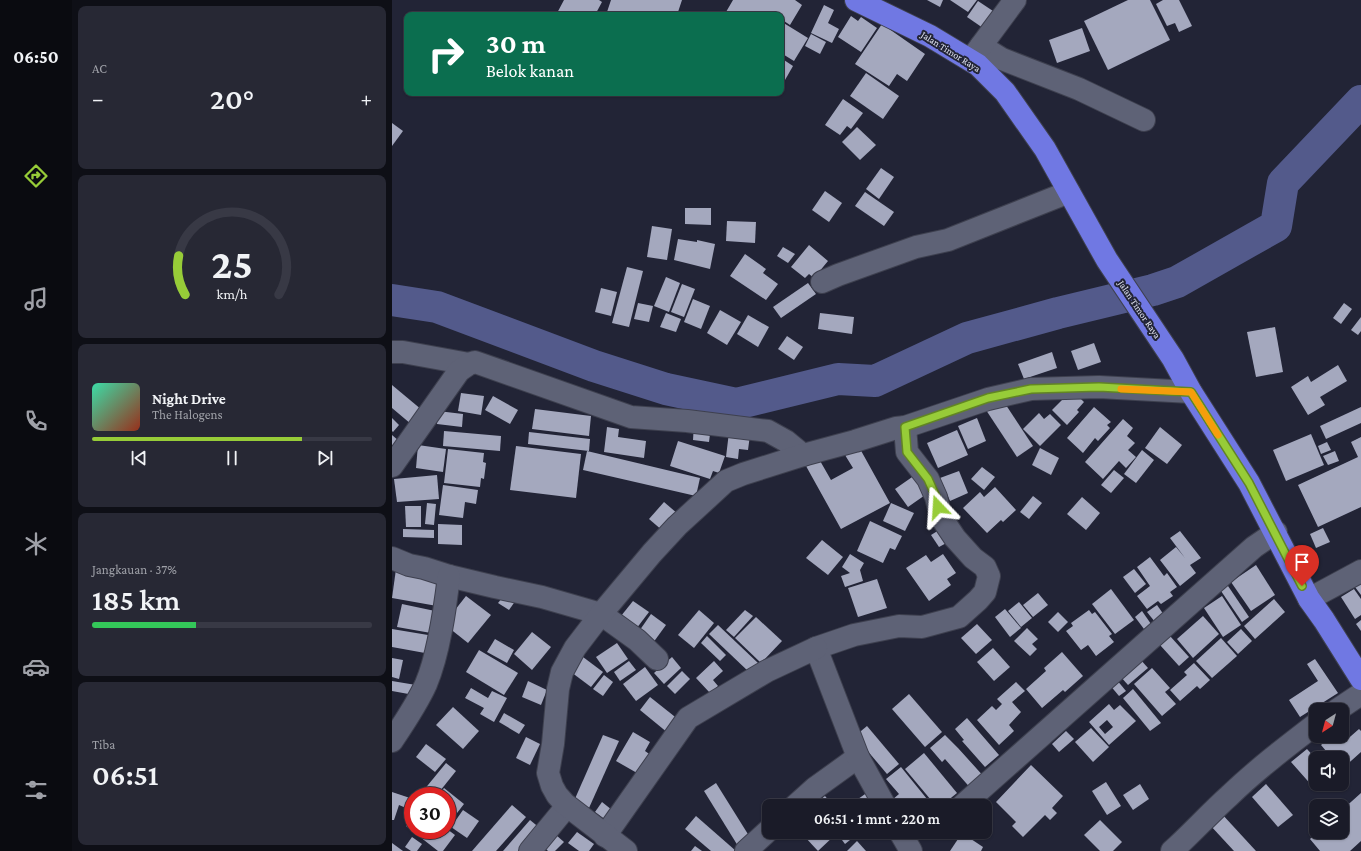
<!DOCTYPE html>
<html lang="id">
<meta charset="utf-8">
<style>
:root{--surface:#1a1b28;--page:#272834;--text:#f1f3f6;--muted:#9fa1a8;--line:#383945;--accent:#97cc38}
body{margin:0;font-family:"Crimson Pro",serif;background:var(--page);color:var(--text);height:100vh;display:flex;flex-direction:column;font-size:15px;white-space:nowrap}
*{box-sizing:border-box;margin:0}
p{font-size:13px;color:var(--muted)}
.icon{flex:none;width:22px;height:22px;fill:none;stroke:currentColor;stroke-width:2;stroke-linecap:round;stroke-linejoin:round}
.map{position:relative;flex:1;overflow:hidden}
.details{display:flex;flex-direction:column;gap:6px;padding:6px;background:#0e0f16;width:320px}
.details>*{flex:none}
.banner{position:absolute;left:12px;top:12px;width:380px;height:84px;border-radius:8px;box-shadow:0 1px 3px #0004,0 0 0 1px var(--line);background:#0b6e4f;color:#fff;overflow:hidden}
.needle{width:26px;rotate:216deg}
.fabs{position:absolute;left:917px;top:703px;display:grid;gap:8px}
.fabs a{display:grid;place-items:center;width:40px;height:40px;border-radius:8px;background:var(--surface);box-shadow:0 1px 3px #0004,0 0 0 1px var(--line);font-size:20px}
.speed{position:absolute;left:12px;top:787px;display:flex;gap:8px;font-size:20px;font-weight:700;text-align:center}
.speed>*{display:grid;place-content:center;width:52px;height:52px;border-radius:50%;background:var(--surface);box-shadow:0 1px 3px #0004,0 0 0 1px var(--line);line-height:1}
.speed .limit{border:6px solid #d22;background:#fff;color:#111}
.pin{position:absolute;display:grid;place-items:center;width:34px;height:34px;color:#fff;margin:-41px -17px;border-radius:50% 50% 50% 0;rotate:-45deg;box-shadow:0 0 4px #0007}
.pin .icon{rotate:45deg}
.me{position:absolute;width:44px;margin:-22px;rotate:340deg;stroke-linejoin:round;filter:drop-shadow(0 0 3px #0008)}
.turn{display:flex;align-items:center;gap:14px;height:84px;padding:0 16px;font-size:18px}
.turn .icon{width:52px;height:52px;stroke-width:2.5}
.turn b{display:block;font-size:28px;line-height:34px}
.big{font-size:30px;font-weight:600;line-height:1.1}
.details .card{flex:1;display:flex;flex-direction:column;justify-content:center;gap:6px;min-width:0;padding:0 14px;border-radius:8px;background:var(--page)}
.details .dial{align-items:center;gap:0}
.dial svg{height:104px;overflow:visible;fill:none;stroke:var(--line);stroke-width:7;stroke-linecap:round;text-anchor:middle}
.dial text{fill:var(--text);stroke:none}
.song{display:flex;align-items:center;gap:12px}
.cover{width:48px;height:48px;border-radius:6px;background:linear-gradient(135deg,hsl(160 70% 55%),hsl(10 70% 35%))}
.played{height:4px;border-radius:2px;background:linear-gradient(90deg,var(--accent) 75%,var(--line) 75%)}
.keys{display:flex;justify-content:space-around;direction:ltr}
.heat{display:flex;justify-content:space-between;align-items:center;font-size:22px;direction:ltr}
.charge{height:6px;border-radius:3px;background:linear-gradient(90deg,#34c759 37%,var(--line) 0)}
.trip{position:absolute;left:370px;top:799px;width:230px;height:40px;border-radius:8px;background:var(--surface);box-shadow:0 1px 3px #0004,0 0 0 1px var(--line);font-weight:600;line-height:40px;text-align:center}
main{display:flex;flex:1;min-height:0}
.menu{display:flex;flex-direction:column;width:72px;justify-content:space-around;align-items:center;background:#0a0b10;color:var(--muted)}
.menu .icon{width:28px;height:28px}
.menu .active{color:var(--accent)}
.menu b{font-size:18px;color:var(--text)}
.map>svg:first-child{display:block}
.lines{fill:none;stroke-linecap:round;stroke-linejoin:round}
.river{stroke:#535a8b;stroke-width:32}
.building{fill:#a4a8be;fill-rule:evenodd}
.minor-casing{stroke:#3e404f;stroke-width:24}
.highway-casing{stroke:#3e404f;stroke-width:24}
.minor{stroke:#5e6276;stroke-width:22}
.highway{stroke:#7078e3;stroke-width:22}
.route-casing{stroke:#628524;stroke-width:10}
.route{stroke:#97cc38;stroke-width:7}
.slow{stroke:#f59e0b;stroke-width:7}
.labels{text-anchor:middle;stroke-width:4;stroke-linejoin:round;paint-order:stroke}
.street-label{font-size:10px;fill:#dfe2ee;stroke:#222436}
</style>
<main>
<nav class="menu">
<b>06:50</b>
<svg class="icon active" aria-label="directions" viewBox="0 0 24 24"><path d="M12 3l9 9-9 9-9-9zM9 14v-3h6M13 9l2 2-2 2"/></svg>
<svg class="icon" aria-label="music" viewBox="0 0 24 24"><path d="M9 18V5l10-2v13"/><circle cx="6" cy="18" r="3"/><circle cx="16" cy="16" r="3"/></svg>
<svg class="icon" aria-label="phone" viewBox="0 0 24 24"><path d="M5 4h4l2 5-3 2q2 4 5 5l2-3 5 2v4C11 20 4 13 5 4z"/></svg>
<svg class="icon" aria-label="climate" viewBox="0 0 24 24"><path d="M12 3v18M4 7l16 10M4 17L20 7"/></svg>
<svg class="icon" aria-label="car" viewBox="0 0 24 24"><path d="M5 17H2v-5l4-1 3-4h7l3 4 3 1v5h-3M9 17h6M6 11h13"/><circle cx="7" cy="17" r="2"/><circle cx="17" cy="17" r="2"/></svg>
<svg class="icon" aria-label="filters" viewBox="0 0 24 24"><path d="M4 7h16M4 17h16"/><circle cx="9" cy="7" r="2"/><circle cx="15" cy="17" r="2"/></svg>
</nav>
<section class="details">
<div class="card"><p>AC</p>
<div class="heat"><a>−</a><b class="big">20°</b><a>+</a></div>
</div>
<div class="card dial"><svg viewBox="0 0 100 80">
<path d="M14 69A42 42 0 1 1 86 69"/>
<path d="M14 69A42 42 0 0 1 9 39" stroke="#97cc38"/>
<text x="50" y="56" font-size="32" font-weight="700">25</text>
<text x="50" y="72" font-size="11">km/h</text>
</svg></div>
<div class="card">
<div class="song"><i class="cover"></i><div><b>Night Drive</b><p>The Halogens</p></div></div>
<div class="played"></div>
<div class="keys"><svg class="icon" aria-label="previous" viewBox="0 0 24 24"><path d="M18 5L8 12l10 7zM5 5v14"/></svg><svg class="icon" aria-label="pause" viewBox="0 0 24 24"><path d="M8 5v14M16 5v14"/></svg><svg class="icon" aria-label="next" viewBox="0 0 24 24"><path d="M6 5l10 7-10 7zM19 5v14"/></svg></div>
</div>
<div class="card"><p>Jangkauan · 37%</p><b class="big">185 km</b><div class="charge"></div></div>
<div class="card"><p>Tiba</p><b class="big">06:51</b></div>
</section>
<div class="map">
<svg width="969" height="851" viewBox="0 0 969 851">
<rect width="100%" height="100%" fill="#222436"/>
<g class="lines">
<path class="river" d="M0,300L45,307L202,366L274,389L344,404L446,379L483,381L575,338L666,313L761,290L785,282L884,226L891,183L969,101"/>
</g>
<g class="building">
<path d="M172,0H207L210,2L203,15H164Z"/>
<path d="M219,0H290L285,15H214Z"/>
<path d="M341,0H403L410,5L398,25L389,19V15H339L334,12Z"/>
<path d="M535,0H551L548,7Z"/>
<path d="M558,0H585L576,12Z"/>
<path d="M736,0H758L778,40L716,70L692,21Z"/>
<path d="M771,0H787L800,26L787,32L783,23L775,26L764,4Z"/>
<path d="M586,1L601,11L591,28L575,17Z"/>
<path d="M432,5L442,10L436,23L447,29L440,43L419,33Z"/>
<path d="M459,16L466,21L469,17L485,28L469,52L446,37Z"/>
<path d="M390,22L416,38L402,61L389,53Z"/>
<path d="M490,24L533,54L515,81L505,74L497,86L463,64Z"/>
<path d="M690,28L698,51L665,63L657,40Z"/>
<path d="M419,34L434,42L428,54L413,46Z"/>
<path d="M389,58L401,66L389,87Z"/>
<path d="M474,73L507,96L491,119L458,96Z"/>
<path d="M451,99L471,113L459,129L455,126L448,135L433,125Z"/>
<path d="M0,123L11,131L0,146Z"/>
<path d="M465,127L484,145L468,160L450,142Z"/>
<path d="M489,168L502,177L487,199L474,189Z"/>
<path d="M433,191L450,203L437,222L420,210Z"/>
<path d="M473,192L502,212L492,226L463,206Z"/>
<path d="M293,208H319V225L293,224Z"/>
<path d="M335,221L364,222L363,243L334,241Z"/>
<path d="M260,226L280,229L275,260L255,257Z"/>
<path d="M286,239L305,242V240L323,244L318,269L282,260Z"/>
<path d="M417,245L436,261L422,278L417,274L413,278L399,267Z"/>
<path d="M391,247L403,254L396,263L385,256Z"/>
<path d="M353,254L374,269L371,273L386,284L374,300L338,276Z"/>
<path d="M235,267L251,271L237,327L220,323Z"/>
<path d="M274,277L288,283L277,312L262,306Z"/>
<path d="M416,283L424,294L389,318L381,307Z"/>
<path d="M290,284L303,289L292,317L279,312Z"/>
<path d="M209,288L225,292L219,316L203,312Z"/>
<path d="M301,299L318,306L309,329L292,322Z"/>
<path d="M246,303L261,306L257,322L242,319Z"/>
<path d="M952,303L960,309L949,324L941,318Z"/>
<path d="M328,310L349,322L335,345L315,333Z"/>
<path d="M274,313L289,319L284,332L268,327Z"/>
<path d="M428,313L462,317L460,334L426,329Z"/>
<path d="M356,315L377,327L366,347L345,334Z"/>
<path d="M969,317V331L966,335L959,330Z"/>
<path d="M883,327L891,372L864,377L855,332Z"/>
<path d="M395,336L411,347L402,360L386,349Z"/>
<path d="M702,343L709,362L686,370L679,351Z"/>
<path d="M660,352L665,368L632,379L626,364Z"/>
<path d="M946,365L955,381L928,397L933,405L916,415L899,387L916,376L919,382Z"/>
<path d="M0,385L30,410L19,424L0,408Z"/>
<path d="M680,390L692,402L685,410L687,412L675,425L660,410Z"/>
<path d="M69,393L92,396L89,415L66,411Z"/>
<path d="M101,396L126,410L118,424L93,410Z"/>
<path d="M610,399L641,446L625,457L594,410Z"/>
<path d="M702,407L719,422L715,425L718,428L706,441L703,438L691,453L675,438Z"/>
<path d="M969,407V423L934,439L928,426Z"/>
<path d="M143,409L199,416L197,436L140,429Z"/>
<path d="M46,411L71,414L70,427L45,424Z"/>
<path d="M647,413L652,419L658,414L669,425L648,446L631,429Z"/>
<path d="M0,418L7,425L1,432L0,431Z"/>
<path d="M585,418L594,441L576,449L566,426Z"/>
<path d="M731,419L741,428L735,436L743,443L736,450L744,457L734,468L727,461L711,479L693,462Z"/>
<path d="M302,424L319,426L317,442L301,440Z"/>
<path d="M215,427L227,429L226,437L254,441L252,458L212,452Z"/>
<path d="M768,427L790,445L775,464L753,448Z"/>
<path d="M565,430L576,455L546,468L535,443Z"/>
<path d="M52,431L109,436L108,451L51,446Z"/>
<path d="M137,432L198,439L197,451L136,444Z"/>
<path d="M337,432L358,435L356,450L347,449L346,459L334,457Z"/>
<path d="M919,434L932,465L894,481L881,450Z"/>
<path d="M0,435L7,441L0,450Z"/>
<path d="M969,437V507L926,527L906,485L966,457L959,442Z"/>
<path d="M286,441L333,456L327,473L321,471L318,479L278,466Z"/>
<path d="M935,442L939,450L929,454L926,446Z"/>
<path d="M26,445L54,449L51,472L24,468Z"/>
<path d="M124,446L189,454L184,498L118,490Z"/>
<path d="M467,447L498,503L449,529L414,466L427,459L439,480L461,468L453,455Z"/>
<path d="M648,448L667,458L659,475L640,465Z"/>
<path d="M56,449L92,453L91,462L94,463L92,479L89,478L88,487L52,483Z"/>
<path d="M750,450L762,460L744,483L732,474Z"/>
<path d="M195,451L308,478L304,496L191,470Z"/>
<path d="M943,451L947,461L936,465L931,456Z"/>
<path d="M590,467L603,477L592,490L579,479Z"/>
<path d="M722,470L732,478L719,493L709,485Z"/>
<path d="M567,471L576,493L558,501L548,478Z"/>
<path d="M45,475L47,499L5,502L2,479Z"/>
<path d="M523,475L536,493L516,507L503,489Z"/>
<path d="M51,485L86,490L84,504L73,502L71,518L47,515Z"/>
<path d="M603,487L624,510L611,522L609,520L595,533L571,508L588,492L592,497Z"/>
<path d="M641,496L650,503L637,519L628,512Z"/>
<path d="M690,497L708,513L694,530L675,514Z"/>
<path d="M272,502L286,514L271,531L257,519Z"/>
<path d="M35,503L44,504L42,525L33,524Z"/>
<path d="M499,503L522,513L513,531L491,521Z"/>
<path d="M13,506H29V527H14Z"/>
<path d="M478,521L510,536L503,550L498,548L491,563L465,551Z"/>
<path d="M46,524L70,525V545L46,544Z"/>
<path d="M552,527L560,540L547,547L539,535Z"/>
<path d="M931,528L938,542L924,548L918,534Z"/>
<path d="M11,529L42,530V538L11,537Z"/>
<path d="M788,531L809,558L798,565L804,573L788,586L768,560L784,547L793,558L778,538Z"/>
<path d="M430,540L451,557L436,575L414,558Z"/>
<path d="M458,554L472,563L468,570L471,581L453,587L449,576L458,573L450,567Z"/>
<path d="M551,554L564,573L555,579L559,585L537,601L514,568L534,555L539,562Z"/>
<path d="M758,557L772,576L775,573L785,587L778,592L781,596L769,604L766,601L755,609L745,596L758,586L745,567Z"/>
<path d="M864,565L883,595L859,611L839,582Z"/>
<path d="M4,569L50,577L45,606L0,598Z"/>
<path d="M742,569L754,584L743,593L731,577Z"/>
<path d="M485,579L495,608L466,617L456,588Z"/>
<path d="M834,583L857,617L850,622L827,588Z"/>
<path d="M969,583V595L963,587Z"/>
<path d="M719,589L742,620L723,634L700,604Z"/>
<path d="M962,589L969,599V615L963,619L949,597Z"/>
<path d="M114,593L124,600L117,610L106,603Z"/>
<path d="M646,593L656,605L641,617L631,605Z"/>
<path d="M74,596L99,615L76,643L52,624Z"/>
<path d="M830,596L849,625L831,637L812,608Z"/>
<path d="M882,599L893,612L863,639L852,626Z"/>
<path d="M241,601L257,612L241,633L225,621Z"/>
<path d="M627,602L640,618L629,627L616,611Z"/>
<path d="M10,604L43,611L39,633L5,627Z"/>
<path d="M765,605L772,615L763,622L755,612Z"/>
<path d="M613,609L629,628L618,637L603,617Z"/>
<path d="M307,610L322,623L302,648L286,635Z"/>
<path d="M353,610L361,616L342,637L334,630Z"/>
<path d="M697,610L700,614L703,612L720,634L717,636L722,642L704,656L696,645L689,650L674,631L681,626L679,623Z"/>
<path d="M750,611L759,624L752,629L743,617Z"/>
<path d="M666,612L676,622L666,632L656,622Z"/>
<path d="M259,614L274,625L258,647L243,637Z"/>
<path d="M811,616L827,634L801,658L785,639Z"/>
<path d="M364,617L390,641L369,663L343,638Z"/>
<path d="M969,620V631L964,624Z"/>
<path d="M585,624L600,640L584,654L569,638Z"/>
<path d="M326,625L366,663L357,672L317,634Z"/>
<path d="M635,628L646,639L640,644L645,649L638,656L622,641Z"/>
<path d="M0,629L36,635L33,653L0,647Z"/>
<path d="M849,629L860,641L846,654L835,642Z"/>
<path d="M140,632L159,647L140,670L122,654Z"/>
<path d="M315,636L334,655L328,661L309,643Z"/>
<path d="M778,636L797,657L787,666L768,645Z"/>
<path d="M829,638L845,656L820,678L804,661Z"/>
<path d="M103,639L122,650L115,663L95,652Z"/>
<path d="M225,643L236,659L215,673L204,657Z"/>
<path d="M601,648L618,667L602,681L585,662Z"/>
<path d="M87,650L126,673L112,695L74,672Z"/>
<path d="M670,652L691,676L673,692L671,690L650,708L634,689L654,671L652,668Z"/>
<path d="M191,657L211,672L199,687L179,672Z"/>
<path d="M280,657L289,668L272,684L262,673Z"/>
<path d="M0,658L11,660L7,679L0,677Z"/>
<path d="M748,659L756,668L736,685L728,676Z"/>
<path d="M923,659L946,693L908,717L897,700L926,681L915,664Z"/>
<path d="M237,661L244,670L228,681L222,672Z"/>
<path d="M322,661L331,671L321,680L326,686L318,693L304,678Z"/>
<path d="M802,663L818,680L808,689L805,686L788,701L778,690L795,675L792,672Z"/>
<path d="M253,667L266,685L244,701L231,684Z"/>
<path d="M760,668L778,688L773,692L784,704L770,716L742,684Z"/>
<path d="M290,671L298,679L283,694L275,686Z"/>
<path d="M212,675L221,682L211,696L201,689Z"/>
<path d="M724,679L734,691L727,696L717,684Z"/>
<path d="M0,681L24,685L22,695L0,691Z"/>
<path d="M136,681L155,690L149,705L130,697Z"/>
<path d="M624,682L633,691L620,702L629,712L617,725L622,731L607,745L585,720L600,706L604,710L610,704L605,699Z"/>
<path d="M79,688L96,698L100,691L115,698L102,722L88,714L92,708L73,698Z"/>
<path d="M741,689L769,723L758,731L731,698Z"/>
<path d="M517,694L550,732L533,747L500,709Z"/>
<path d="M258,697L287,720L276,733L248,710Z"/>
<path d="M717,704L722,710L728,705L744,721L717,745L697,722ZM715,720L721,727L713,734L707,727Z"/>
<path d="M61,707L87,731L71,749L44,725Z"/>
<path d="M112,713L133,725L127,734L107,722Z"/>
<path d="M575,718L607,755L593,767L570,741L572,740L563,729Z"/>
<path d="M475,726L507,764L495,774L463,736Z"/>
<path d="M699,728L717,747L701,762L683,742Z"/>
<path d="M967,729L969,731V752L950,769V758H940L929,745L939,736H945L951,743Z"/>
<path d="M674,731L682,739L667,752L660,744Z"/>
<path d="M241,732L258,742L253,751L263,758L252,777L224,761Z"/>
<path d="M211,735L227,741L197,808L182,801Z"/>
<path d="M553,735L566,748L594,779L581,791L553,759L550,762L538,748Z"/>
<path d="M134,737L148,744L138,765L124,758Z"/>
<path d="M34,744L54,759L43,772L24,757Z"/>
<path d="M915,749L924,759V784H927L922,788L899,762Z"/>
<path d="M532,753L565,793L549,806H544L513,769Z"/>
<path d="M54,763L64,771L44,796H27Z"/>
<path d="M639,765L671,796L660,808L665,813L658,820L653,815L631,837L620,826L624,822L604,802Z"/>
<path d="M509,767L535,799L526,806H505L500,800L507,794L494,779Z"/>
<path d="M714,782L729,806L715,815L700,791Z"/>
<path d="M324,783L359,839L346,846L312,791Z"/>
<path d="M748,784L757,799L741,810L731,795Z"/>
<path d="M874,784L901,815L886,827L860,797Z"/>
<path d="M52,788L72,804L55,826V796H46Z"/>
<path d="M0,792L18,798L14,808L7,805L2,820H0Z"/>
<path d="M476,792L485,806H456Z"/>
<path d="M969,793V841L958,851H928L918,839L925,832H950V810Z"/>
<path d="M433,796L441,806H424L423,804Z"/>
<path d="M210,802L225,814L218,823L203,812Z"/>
<path d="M120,805L134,817L104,851H80Z"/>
<path d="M71,810L87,821L75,838L59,827Z"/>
<path d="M829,813L864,851H842L817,824Z"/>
<path d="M304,816L344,851H319L293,829Z"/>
<path d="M21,817V830H55V829L63,835L51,851H46L14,826Z"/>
<path d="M138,820L149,829L134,851H111Z"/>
<path d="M708,820L730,842L721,851H708L692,835Z"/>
<path d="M185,832L202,844L197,851H187L176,843Z"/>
<path d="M416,832H441L443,835L426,851L412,836Z"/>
<path d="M444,832H461L463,836L453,844Z"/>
<path d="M570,833L591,847L589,851H558Z"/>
<path d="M164,835L172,842L163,851H156L152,847Z"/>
<path d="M20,837L30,844L25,851H19L13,847Z"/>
<path d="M465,841L474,851H455Z"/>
<path d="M0,843L11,851H0Z"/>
<path d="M303,846L310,851H299Z"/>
</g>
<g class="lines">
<defs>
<g id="minor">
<path d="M589,46L610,59L687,89L752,120"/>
<path d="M580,58L623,0"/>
<path d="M430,282L446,275L524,247L556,240L677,192"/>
<path d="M0,352H11L77,364"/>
<path d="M0,466L67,371L77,364L83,362L239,417L295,421L376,431L394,441L411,455"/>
<path d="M0,558L17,565L32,568L57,576L103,587L150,597L209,614L245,640L265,659"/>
<path d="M917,599L969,571"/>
<path d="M945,710L969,694"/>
<path d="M0,741C12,723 25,704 34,684C47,653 53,609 57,576"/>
<path d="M403,806L423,788L466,757"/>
<path d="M493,806L466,757L424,648L462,635L507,626L530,627L567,617L586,600L593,592L597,576L593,567L581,558L563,538L549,517L544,497L536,479L515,452L513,427"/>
<path d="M570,806L862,547L884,532"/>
<path d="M508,832L519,851"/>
<path d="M213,836L296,718L375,671L424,648"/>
<path d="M138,851L175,806"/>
<path d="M234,851L173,804L165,795L160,786L156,773L161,744L166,689L170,672L183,648L209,614L260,553L285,526L334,481L351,474L411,455L463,441L504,428L513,427L596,399L639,389L707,387L799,392"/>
<path d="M354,851L377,830"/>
<path d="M780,851C800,833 817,814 837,796C864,770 894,747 924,724"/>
</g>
<path id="highway" d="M464,0L538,36L586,65L613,92L653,149L715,260L781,359L799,392L857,483L917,599L932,620L969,679"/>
</defs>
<use href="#minor" class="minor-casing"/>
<use href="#highway" class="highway-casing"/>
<use href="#minor" class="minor"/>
<use href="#highway" class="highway"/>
</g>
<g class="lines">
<defs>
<path id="route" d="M546,507L544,497L536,479L515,452L513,427L596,398L639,389L707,387L799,392L857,483L910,586"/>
</defs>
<use href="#route" class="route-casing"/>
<use href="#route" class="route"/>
<path class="slow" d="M729,389L799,392L826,435"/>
</g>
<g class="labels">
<g class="street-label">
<text transform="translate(559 51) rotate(32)" y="4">Jalan Timor Raya</text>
<text transform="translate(748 309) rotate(56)" y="4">Jalan Timor Raya</text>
</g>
</g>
</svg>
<div class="fabs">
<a><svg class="needle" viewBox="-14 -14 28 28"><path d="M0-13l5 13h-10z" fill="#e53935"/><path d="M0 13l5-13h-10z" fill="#9fa1a8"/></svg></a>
<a><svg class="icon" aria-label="sound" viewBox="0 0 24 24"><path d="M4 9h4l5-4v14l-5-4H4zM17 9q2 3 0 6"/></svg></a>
<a><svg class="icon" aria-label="layers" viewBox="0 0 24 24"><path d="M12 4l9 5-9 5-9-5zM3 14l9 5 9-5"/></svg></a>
</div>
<div class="speed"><div class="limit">30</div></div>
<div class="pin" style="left:910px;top:586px;background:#d93025"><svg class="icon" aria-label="arrive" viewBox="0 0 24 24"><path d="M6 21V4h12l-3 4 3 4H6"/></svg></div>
<svg class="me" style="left:546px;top:507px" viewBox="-20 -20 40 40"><path d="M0-17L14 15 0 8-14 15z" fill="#97cc38" stroke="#fff" stroke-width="4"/></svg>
<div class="trip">06:51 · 1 mnt · 220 m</div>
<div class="banner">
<div class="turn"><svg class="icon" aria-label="right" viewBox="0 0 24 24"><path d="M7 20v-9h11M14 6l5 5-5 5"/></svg><div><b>30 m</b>Belok kanan</div></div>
</div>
</div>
</main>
